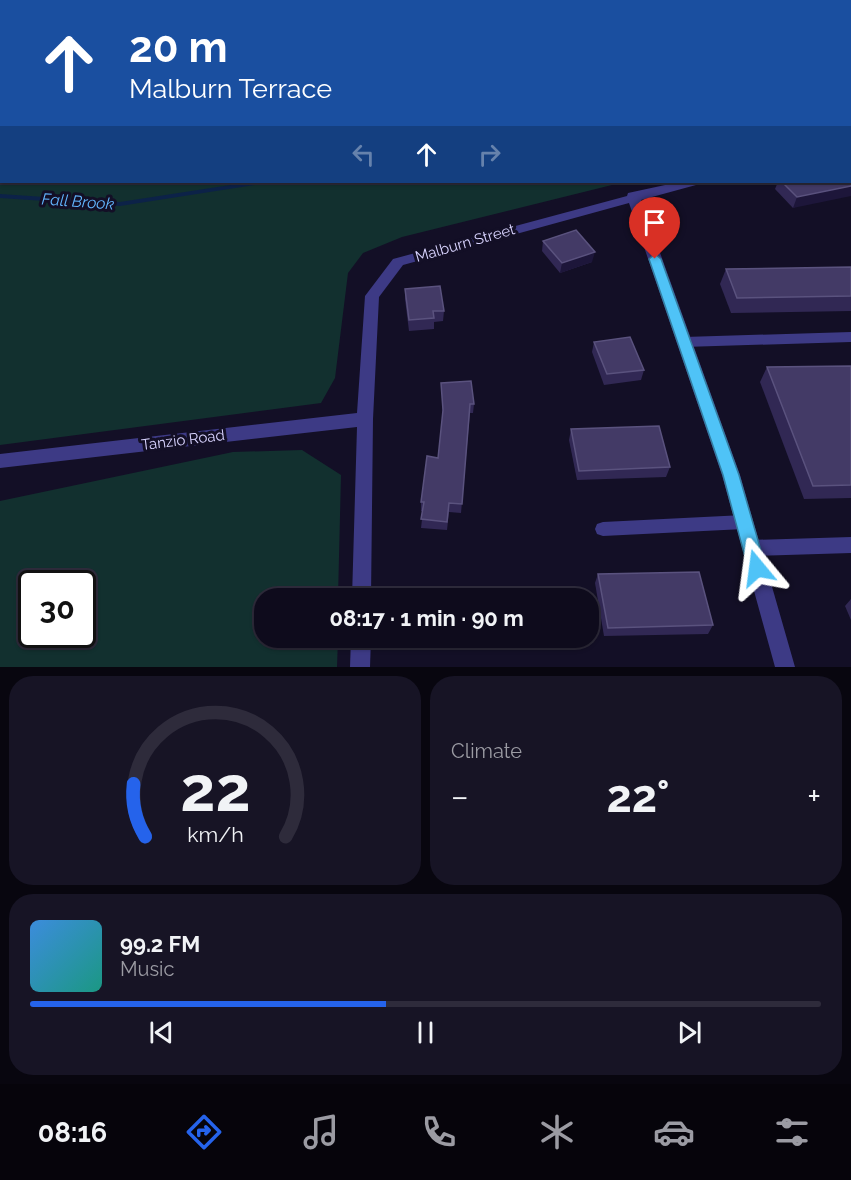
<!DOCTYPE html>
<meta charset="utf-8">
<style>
:root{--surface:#0e0b1c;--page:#171425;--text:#f1f3f6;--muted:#9b9ba3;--line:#2e2b3b;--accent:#2563eb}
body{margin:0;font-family:Raleway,sans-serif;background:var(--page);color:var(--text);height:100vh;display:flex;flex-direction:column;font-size:22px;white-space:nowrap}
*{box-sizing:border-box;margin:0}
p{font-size:20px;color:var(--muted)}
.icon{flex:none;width:33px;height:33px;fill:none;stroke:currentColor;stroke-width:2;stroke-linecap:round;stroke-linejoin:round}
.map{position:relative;height:667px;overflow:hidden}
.panel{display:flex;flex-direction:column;gap:9px;padding:9px;background:#08060f;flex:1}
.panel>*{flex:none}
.top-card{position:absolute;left:0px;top:0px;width:852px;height:183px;box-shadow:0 2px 4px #0004,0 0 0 2px var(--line);background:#1a4fa0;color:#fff;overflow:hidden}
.speed{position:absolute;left:18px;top:570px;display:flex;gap:12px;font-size:30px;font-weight:700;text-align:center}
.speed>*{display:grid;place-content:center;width:78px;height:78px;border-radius:50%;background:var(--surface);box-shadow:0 2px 4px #0004,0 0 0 2px var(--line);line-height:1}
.speed .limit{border:3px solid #111;border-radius:9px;background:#fff;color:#111}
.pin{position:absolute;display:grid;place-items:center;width:51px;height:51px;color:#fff;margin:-62px -26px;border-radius:50% 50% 50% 0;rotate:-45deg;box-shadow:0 0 6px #0007}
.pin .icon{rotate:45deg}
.me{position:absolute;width:66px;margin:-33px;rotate:344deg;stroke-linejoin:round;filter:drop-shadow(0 0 4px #0008)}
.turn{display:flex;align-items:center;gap:21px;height:126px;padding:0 30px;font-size:27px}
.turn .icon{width:78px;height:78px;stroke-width:2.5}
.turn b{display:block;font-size:42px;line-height:51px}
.lanes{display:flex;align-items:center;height:57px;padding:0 30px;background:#0003;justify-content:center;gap:30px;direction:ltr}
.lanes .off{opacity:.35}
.big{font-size:45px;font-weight:700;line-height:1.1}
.panel .widget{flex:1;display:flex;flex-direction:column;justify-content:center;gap:9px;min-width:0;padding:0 21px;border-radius:24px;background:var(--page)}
.panel .dial{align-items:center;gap:0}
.dial svg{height:156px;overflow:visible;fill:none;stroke:var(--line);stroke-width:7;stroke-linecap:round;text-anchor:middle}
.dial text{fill:var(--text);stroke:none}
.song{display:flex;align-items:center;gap:18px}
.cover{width:72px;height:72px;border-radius:9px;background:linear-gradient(135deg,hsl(210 70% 55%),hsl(170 70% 35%))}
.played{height:6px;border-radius:3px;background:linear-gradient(90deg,var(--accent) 45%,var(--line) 45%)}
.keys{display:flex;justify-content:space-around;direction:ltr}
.heat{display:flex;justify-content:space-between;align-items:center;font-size:33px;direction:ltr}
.panel .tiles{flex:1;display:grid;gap:9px;grid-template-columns:1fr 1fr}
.widget:last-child{grid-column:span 2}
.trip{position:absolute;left:254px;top:588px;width:345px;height:60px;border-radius:24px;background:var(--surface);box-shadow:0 2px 4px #0004,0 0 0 2px var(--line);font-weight:700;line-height:60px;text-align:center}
.tab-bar{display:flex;height:96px;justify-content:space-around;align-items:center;background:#06040b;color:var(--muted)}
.tab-bar .icon{width:42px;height:42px}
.tab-bar .active{color:var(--accent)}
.tab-bar b{font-size:27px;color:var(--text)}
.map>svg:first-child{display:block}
.green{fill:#12302f;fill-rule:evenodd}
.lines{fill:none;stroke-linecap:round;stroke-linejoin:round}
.stream{fill:#0c2248;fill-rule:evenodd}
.lane{fill:#3d3a85;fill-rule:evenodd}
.street{fill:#3d3a85;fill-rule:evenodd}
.secondary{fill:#6f6bff;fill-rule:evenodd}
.wall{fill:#312854}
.shaded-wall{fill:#1d163a}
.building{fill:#433a66;stroke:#5a527e;stroke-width:1.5}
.route{fill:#4fc3f7;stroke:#337fa1;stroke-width:1.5}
.labels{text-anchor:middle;stroke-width:6;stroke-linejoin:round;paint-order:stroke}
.street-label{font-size:15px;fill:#d9d4ff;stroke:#130f26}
.water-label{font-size:16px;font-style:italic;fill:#62b6ff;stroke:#130f26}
</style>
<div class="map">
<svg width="851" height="667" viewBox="0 0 851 667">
<rect width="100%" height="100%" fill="#130f26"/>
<g class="green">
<path d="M0,85L2,182H624L402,237L363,253L348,273L335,378L321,403L0,445Z"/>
<path d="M302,450L341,475L338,598H264V638H338L337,667H0V501L233,452ZM32,584H82V634H32Z"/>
</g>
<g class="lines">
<g class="stream">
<rect x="850" y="56" width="1" height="4"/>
<path d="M250,182H264L261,184L120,206L0,198V194L120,202Z"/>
</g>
<g class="lane">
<path d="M28,0H39L40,2H29Z"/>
<path d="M129,0H138L128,2Z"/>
<path d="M206,0H214L205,2Z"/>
<path d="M263,0H271L262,2Z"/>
<path d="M851,332V342L684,347L679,346L677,342L679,338L684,337Z"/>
<path d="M744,515L750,517L752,522L750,527L744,529L603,536L597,534L595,529L597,524L603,522Z"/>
<path d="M851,537V553L751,556L745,553L743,548L745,543L751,540Z"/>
</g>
<g class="street">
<rect x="850" y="139" width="1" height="8"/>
<path d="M679,182H698L696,185L641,200L740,475L795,667H775L722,475L629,203L403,265L379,297L373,419L371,598H352L357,427L0,468V454L357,413L365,296L393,259L627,196L628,193Z"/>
<path d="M351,638H371L370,667H350Z"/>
</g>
<path class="secondary" d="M833,0H844L845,2H834Z"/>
</g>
<g class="wall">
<path d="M274,0H826L828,2H274Z"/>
<path d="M778,182H850L793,208L775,189Z"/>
<path d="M543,241L592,262L560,273L542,251Z"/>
<path d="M851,267V311L731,313L720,284L726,269Z"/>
<path d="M405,289L444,311L443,321L434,322V329L409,331L405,299Z"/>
<path d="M594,342L644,370L641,380L604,385L592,352Z"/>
<path d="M851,366V498L804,499L760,382L767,367Z"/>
<path d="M441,383L474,404L473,413H470L461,513L449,512L447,530L421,528L423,511H421V502L438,458L443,416Z"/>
<path d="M571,429L670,467L666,477L577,480L569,440Z"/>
<path d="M598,574L713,625L708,634L604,636L595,583Z"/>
<path d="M851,599V620L845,606Z"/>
</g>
<g class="shaded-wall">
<path d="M851,186V196L793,208L797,197Z"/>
<path d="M595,252L592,262L560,273L562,263Z"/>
</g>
<g class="building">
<path d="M321,0H597V2H320Z"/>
<path d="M608,0H826L828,2H610Z"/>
<path d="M850,162L851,186L797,197L782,182H850Z"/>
<path d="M576,230L595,252L562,263L543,241Z"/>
<path d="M851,267V296L737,298L726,269Z"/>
<path d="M440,286L444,311H433L434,318L409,320L405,289Z"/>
<path d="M630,337L644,370L607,374L594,342Z"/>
<path d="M851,366V485L813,486L767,367Z"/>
<path d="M471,381L474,404H470L462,504L449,503L447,522L421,519L424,502H421L427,456L438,458L443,410L441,383Z"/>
<path d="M659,426L670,467L579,471L571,429Z"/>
<path d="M699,572L713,625L608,628L598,574Z"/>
</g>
<path class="route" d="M655,254L661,259L739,475L766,568L763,574L757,576L751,574L748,568L723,475L649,259Z"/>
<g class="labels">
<g class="street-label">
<text transform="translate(465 243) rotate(-16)" y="5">Malburn Street</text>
<text transform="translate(183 440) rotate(-7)" y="5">Tanzio Road</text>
</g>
<g class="water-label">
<text transform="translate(78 201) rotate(4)" y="6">Fall Brook</text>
</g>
</g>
</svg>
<div class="speed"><div class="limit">30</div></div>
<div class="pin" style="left:655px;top:259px;background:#d93025"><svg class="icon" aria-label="arrive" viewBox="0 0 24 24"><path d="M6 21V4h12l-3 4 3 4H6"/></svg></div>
<svg class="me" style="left:757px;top:568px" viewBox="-20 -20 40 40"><path d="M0-17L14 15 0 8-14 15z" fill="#4fc3f7" stroke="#fff" stroke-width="4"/></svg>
<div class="trip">08:17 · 1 min · 90 m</div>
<div class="top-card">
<div class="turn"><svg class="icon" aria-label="ahead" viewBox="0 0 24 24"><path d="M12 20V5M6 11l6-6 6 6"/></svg><div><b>20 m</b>Malburn Terrace</div></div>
<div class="lanes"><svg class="icon off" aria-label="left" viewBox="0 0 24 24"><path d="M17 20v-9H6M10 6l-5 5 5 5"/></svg><svg class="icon" aria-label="ahead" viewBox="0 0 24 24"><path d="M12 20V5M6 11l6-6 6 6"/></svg><svg class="icon off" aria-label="right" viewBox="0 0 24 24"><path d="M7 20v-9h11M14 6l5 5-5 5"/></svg></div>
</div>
</div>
<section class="panel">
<div class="tiles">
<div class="widget dial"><svg viewBox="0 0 100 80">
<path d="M14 69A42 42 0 1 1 86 69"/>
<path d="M14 69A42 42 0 0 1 8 42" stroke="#2563eb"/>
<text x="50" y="56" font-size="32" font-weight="700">22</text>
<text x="50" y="72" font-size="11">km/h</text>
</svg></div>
<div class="widget"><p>Climate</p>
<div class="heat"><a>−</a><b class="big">22°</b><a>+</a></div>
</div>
<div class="widget">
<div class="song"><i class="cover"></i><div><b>99.2 FM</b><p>Music</p></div></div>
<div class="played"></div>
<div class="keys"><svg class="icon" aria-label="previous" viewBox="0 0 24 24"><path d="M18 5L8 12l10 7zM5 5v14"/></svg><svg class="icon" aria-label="pause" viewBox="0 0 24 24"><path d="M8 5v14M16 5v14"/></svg><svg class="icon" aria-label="next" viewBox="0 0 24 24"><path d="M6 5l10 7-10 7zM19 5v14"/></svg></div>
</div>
</div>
</section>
<nav class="tab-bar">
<b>08:16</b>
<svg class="icon active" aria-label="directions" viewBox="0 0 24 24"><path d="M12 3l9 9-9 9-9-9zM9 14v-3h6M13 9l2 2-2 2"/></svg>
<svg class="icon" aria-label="music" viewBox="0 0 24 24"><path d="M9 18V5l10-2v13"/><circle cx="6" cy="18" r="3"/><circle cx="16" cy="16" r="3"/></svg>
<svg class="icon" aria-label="phone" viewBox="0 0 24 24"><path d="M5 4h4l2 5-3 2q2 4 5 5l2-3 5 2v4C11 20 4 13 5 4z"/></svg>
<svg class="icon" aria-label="climate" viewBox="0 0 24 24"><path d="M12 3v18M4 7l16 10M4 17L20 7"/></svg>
<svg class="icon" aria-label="car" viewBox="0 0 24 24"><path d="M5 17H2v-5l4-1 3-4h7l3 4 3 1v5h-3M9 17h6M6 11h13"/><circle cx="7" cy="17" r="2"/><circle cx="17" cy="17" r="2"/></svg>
<svg class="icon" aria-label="filters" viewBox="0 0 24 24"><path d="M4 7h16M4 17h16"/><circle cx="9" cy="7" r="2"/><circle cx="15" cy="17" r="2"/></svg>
</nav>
